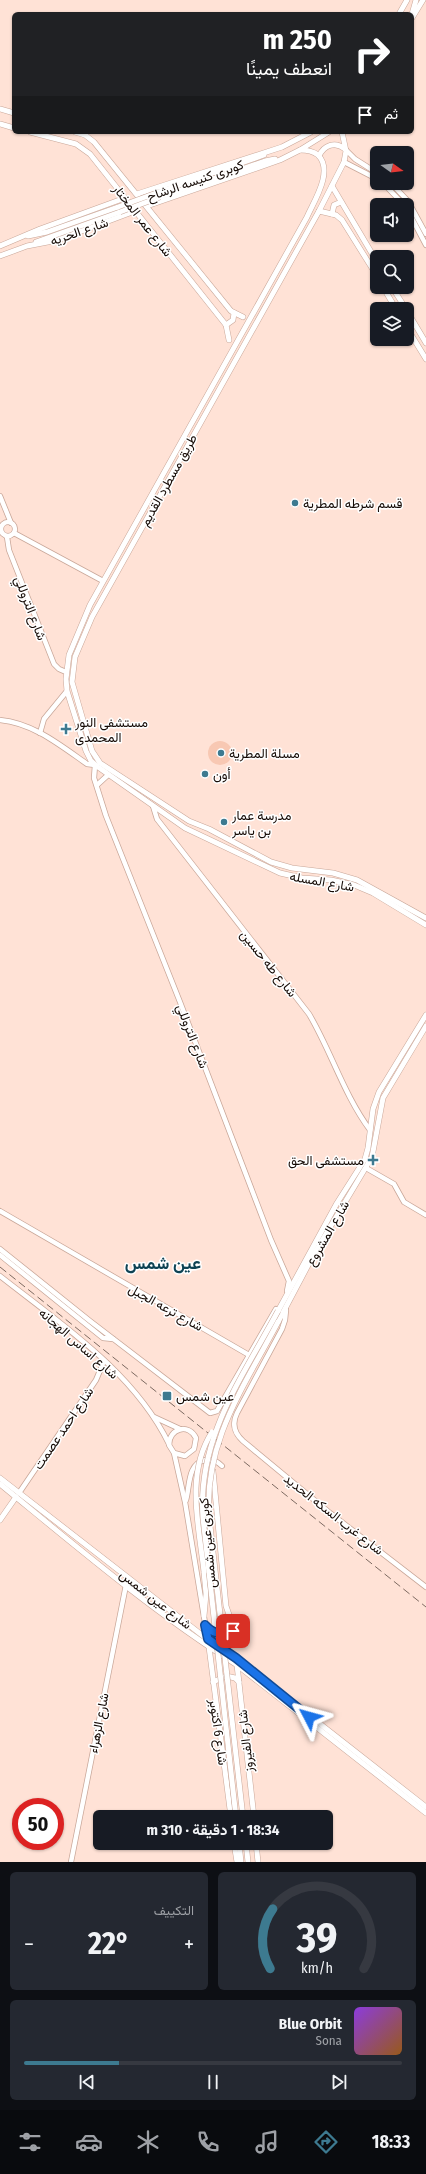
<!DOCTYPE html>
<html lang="ar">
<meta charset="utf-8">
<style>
:root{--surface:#171b24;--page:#242831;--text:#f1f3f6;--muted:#9ea1a6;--line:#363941;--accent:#3d7a90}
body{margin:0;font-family:"Fira Sans Condensed",Vazirmatn,sans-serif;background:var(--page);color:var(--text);direction:rtl;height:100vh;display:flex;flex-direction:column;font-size:15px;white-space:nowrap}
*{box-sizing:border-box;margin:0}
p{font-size:13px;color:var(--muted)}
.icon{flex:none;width:22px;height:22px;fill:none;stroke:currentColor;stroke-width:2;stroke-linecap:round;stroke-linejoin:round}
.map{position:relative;height:1862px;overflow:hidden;direction:ltr}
.sheet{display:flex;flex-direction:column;gap:10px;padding:10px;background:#0d0f14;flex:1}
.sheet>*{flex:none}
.guide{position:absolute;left:12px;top:12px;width:402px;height:122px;border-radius:6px;box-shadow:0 1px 3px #0004;direction:rtl;background:#202124;color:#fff;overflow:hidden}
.needle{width:26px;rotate:104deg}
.tools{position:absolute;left:370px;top:146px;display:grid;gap:8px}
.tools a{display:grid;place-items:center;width:44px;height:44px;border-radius:6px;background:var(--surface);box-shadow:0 1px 3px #0004;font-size:20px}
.speed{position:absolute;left:12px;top:1798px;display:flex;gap:8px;font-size:20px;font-weight:700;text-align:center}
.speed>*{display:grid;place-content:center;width:52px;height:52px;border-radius:50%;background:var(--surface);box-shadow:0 1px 3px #0004;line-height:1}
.speed .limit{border:6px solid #d22;background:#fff;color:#111}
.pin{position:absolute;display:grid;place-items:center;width:34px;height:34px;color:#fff;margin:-17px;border-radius:8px;box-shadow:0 2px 6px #0006}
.me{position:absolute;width:44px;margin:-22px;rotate:309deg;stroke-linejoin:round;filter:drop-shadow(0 0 3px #0008)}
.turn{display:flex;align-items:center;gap:14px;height:84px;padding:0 16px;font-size:18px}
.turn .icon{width:52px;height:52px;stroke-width:2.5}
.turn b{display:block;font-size:28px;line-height:34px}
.then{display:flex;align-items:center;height:38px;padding:0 16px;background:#0003;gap:8px;font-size:15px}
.big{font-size:30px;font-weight:700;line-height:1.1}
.sheet .tile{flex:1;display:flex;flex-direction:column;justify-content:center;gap:6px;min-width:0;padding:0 14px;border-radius:6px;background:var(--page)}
.sheet .dial{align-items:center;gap:0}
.dial svg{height:104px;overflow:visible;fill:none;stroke:var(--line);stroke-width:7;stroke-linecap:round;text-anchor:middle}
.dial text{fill:var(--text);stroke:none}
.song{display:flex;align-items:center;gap:12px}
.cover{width:48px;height:48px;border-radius:6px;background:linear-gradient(135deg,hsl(270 70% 55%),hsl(30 70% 35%))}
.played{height:4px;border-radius:2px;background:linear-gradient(90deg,var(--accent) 25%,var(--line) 25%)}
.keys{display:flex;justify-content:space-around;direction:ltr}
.heat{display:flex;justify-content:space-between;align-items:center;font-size:22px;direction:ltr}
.sheet .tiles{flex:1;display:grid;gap:10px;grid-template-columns:1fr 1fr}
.tile:last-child{grid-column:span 2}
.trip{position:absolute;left:93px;top:1810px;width:240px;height:40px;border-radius:6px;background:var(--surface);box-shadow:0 1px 3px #0004;font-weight:700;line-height:40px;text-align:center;direction:rtl}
.dock{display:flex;height:64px;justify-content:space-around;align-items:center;background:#090b0e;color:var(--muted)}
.dock .icon{width:28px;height:28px}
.dock .active{color:var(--accent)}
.dock b{font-size:18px;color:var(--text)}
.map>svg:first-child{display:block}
.green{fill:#f8c8b3}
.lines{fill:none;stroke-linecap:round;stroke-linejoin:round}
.tertiary-casing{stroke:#c9a799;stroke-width:6}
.secondary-casing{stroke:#c9a799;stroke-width:6}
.tertiary{stroke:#fff;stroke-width:4.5}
.secondary{stroke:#fff;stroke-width:5}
.rail{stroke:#7d6a61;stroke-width:1;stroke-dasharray:8 4;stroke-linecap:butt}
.secondary-bridge-casing{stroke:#c9a799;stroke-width:6;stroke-linecap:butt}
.secondary-bridge{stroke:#fff;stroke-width:5}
.route-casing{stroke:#114b97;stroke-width:10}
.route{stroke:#1a73e8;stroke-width:7}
.poi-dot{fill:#3d7a90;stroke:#fff;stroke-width:1.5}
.labels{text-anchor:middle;stroke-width:3;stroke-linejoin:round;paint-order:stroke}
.street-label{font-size:13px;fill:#150a05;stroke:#fff}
.poi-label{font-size:13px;fill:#150a05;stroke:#fff;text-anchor:start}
.district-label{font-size:17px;font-weight:bold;fill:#0f4354;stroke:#fff}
</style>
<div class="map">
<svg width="426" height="1862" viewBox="0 0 426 1862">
<rect width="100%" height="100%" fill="#ffe2d6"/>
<circle class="green" cx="220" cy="753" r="12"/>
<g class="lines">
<defs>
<g id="tertiary">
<path d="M345,149L355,159L377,173"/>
<path d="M344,162L377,179"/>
<path d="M383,183L404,205"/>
<path d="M391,183L408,201L426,234"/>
<path d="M407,209L426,245"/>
<path d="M0,496L11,523"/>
<circle cx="8" cy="529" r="7"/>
<path d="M14,533L103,581"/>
<path d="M7,537L9,550L54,664L59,669L66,672"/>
<path d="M0,720C33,723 60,745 87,764L95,765L94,778L106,816L180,1002L271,1240L289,1281L287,1291"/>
<path d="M40,733L44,719L67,691"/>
<path d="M97,785L108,775"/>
<path d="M153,806L157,819L309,1014C331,1051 344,1095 370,1130"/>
<path d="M366,1168L394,1184L404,1202L426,1215"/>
<path d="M0,1211L249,1355"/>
<path d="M0,1249L90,1321L210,1413L217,1411L276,1309"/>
<path d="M0,1255L103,1338L113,1339"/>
<path d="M0,1276C61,1324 134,1372 169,1444"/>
<path d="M286,1310L285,1320L282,1329L237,1413C232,1423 234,1433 243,1441L330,1513L426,1587"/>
<path d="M154,1417L180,1429"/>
<path d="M174,1453L185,1456L194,1449L196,1438C189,1423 169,1428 169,1445L174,1453L185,1502L209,1647"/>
<path d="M19,1493L96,1380L104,1361"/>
<path d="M186,1500C190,1487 187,1464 205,1460C212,1458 217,1461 222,1466"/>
<path d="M205,1625C213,1634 222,1636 233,1631"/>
<path d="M71,1862L126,1585"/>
</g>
<g id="secondary">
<path d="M399,14L407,0"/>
<path d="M412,14L416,0"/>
<path d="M412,18L423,0"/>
<path d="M0,109L14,113"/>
<path d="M0,124L14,128"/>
<path d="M30,132L76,144L90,154L226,325L229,340"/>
<path d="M75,132L85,135L94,142L231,311L243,317"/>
<path d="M342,132L346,151L344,162L319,211L92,617L75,657L72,682L92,751L100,763L189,821L209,829L271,862L292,868L333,873L357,880L426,918"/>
<path d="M300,150C307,150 313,151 318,155C334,171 314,201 307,217L90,605L69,655L66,679L67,691L86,751L91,761L98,767L185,828L280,873L302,878L331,880L354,885L373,893L426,925"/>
<path d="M319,156C324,145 335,141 345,149"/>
<path d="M332,186L377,262"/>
<path d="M159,192L264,155"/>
<path d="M137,194L282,147L311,132"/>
<path d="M160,197L265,161L275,159"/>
<path d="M147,206L280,160L300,150L329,132"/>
<path d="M319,211L336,215L342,220L377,276"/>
<path d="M332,214L334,205L341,202"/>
<path d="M28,236L47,232L118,207"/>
<path d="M36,242L120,212"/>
<path d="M0,246L40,229L125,198"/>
<path d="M0,256L27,246L58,240L135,211"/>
<path d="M383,287L396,309"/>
<path d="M392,287L406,309"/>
<path d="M407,311L426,343"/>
<path d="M226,325L233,320L234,313"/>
<path d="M407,328L426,359"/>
<path d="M278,1311L337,1203L365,1159L368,1148L373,1109L379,1092L426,1015"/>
<path d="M278,1322L314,1254L372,1157L383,1098L426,1026"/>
<path d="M213,1471L226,1606L233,1626"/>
<path d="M0,1478L207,1639L236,1658L426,1807"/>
<path d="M0,1484C77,1547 153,1612 237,1665L426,1813"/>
<path d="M0,1520L16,1497"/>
<path d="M204,1572L206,1594L204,1616"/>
<path d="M209,1647L231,1817"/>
<path d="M237,1665L254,1817"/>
<path d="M213,1682L226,1676L235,1678L239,1682"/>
<path d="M234,1843L237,1862"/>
<path d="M239,1843L241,1862"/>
<path d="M246,1843L248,1862"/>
<path d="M256,1843L258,1862"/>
</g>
</defs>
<use href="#tertiary" class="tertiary-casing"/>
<use href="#secondary" class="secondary-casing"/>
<use href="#tertiary" class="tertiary"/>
<use href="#secondary" class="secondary"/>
<path class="rail" d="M0,1267L426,1607"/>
<defs>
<g id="secondary-bridge">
<path d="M118,207L159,192"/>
<path d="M120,212L160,197"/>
<path d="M204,1572C199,1526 185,1474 212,1432"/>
<path d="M236,1817L203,1518C197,1438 242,1378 278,1311"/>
<path d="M243,1817L209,1517C204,1441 244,1387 278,1322"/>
</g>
</defs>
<use href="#secondary-bridge" class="secondary-bridge-casing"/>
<use href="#secondary-bridge" class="secondary-bridge"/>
</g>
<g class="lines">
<defs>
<path id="route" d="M233,1631C222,1636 213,1634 205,1625L208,1639L236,1658L309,1717"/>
</defs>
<use href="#route" class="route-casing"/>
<use href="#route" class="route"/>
</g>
<g class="poi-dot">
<circle cx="295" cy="503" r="4"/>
<path d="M64 723h4v4h4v4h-4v4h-4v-4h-4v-4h4z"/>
<circle cx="221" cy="753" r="4"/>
<circle cx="205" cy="774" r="4"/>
<circle cx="224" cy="822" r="4"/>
<path d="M371 1154h4v4h4v4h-4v4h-4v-4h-4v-4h4z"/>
<rect x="162" y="1391" width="10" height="10" rx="2"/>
</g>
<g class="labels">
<g class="street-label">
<text transform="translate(195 180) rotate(-19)" y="5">كوبرى كنيسه الرشاح</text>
<text transform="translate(143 220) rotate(52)" y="5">شارع عمر المختار</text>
<text transform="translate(79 231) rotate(-19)" y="5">شارع الحريه</text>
<text transform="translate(168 480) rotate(-61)" y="5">طريق مسطرد القديم</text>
<text transform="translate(31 608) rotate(69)" y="5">شارع التروللي</text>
<text transform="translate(322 881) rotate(10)" y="5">شارع المسله</text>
<text transform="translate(269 963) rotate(51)" y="5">شارع طه حسين</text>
<text transform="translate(193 1036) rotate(69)" y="5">شارع التروللي</text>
<text transform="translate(327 1233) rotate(-60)" y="5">شارع المشروع</text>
<text transform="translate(166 1307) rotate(29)" y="5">شارع ترعه الجبل</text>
<text transform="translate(79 1343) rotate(41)" y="5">شارع اساس الهجانه</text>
<text transform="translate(63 1428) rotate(-56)" y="5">شارع احمد عصمت</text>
<text transform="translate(334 1514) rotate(38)" y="5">شارع غرب السكه الحديد</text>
<text transform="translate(207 1543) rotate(-95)" y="5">كوبرى عين شمس</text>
<text transform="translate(156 1599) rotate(38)" y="5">شارع عين شمس</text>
<text transform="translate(98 1723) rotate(-79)" y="5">شارع الزهراء</text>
<text transform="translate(219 1732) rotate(82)" y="5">شارع 6 اكتوبر</text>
<text transform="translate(245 1741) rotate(-96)" y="5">شارع الفيروز</text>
</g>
<g class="poi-label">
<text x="303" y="508">قسم شرطه المطرية</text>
<text x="75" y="727">مستشفى النور<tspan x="75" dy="15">المحمدى</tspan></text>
<text x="229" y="758">مسلة المطرية</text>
<text x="213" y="779">أون</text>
<text x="232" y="820">مدرسة عمار<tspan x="232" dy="15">بن ياسر</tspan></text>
<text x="364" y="1165" text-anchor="end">مستشفى الحق</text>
<text x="176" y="1401">عين شمس</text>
</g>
<g class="district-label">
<text x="163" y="1269">عين شمس</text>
</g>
</g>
</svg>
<div class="tools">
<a><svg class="needle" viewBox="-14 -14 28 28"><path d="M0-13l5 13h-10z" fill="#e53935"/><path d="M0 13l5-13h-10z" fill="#9ea1a6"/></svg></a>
<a><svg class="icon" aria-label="sound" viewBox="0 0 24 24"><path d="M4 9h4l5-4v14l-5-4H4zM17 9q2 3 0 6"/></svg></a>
<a><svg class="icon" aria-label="search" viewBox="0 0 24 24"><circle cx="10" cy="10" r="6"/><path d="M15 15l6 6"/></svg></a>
<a><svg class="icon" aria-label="layers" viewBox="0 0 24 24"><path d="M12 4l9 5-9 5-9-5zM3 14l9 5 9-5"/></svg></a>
</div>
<div class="speed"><div class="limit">50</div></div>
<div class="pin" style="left:233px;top:1631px;background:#d93025"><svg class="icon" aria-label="arrive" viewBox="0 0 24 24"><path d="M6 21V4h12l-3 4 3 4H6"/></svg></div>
<svg class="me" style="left:309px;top:1717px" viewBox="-20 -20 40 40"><path d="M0-17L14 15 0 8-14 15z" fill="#1a73e8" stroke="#fff" stroke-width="4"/></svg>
<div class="trip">18:34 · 1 دقيقة · 310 m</div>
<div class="guide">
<div class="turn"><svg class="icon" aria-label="right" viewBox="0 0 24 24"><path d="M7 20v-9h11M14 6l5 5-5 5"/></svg><div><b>250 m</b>انعطف يمينًا</div></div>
<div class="then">ثم<svg class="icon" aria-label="arrive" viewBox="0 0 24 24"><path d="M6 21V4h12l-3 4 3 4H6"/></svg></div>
</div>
</div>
<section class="sheet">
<div class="tiles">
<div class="tile dial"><svg viewBox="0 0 100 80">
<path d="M14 69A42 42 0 1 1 86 69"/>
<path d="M14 69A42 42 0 0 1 16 23" stroke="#3d7a90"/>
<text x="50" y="56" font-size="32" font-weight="700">39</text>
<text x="50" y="72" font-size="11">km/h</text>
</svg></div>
<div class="tile"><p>التكييف</p>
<div class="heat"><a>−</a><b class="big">22°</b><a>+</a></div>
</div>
<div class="tile">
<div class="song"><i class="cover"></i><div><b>Blue Orbit</b><p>Sona</p></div></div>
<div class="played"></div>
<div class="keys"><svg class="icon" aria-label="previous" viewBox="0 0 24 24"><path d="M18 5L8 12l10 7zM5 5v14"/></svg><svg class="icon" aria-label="pause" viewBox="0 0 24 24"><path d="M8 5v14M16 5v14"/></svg><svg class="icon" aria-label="next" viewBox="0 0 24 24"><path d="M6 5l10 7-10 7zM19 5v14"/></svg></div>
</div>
</div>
</section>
<nav class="dock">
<b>18:33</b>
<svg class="icon active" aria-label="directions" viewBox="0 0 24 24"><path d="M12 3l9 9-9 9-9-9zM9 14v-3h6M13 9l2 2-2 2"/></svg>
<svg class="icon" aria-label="music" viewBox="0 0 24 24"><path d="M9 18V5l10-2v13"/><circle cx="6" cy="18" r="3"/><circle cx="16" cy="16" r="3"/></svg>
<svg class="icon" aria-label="phone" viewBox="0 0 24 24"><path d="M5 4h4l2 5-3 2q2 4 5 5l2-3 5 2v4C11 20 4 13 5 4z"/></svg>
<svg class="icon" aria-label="climate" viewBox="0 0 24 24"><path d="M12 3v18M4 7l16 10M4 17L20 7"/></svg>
<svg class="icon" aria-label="car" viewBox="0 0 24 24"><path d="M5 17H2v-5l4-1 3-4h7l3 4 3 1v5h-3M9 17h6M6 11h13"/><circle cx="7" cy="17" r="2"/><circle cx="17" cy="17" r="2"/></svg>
<svg class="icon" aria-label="filters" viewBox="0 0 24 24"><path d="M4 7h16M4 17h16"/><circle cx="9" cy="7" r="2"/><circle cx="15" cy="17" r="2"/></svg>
</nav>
